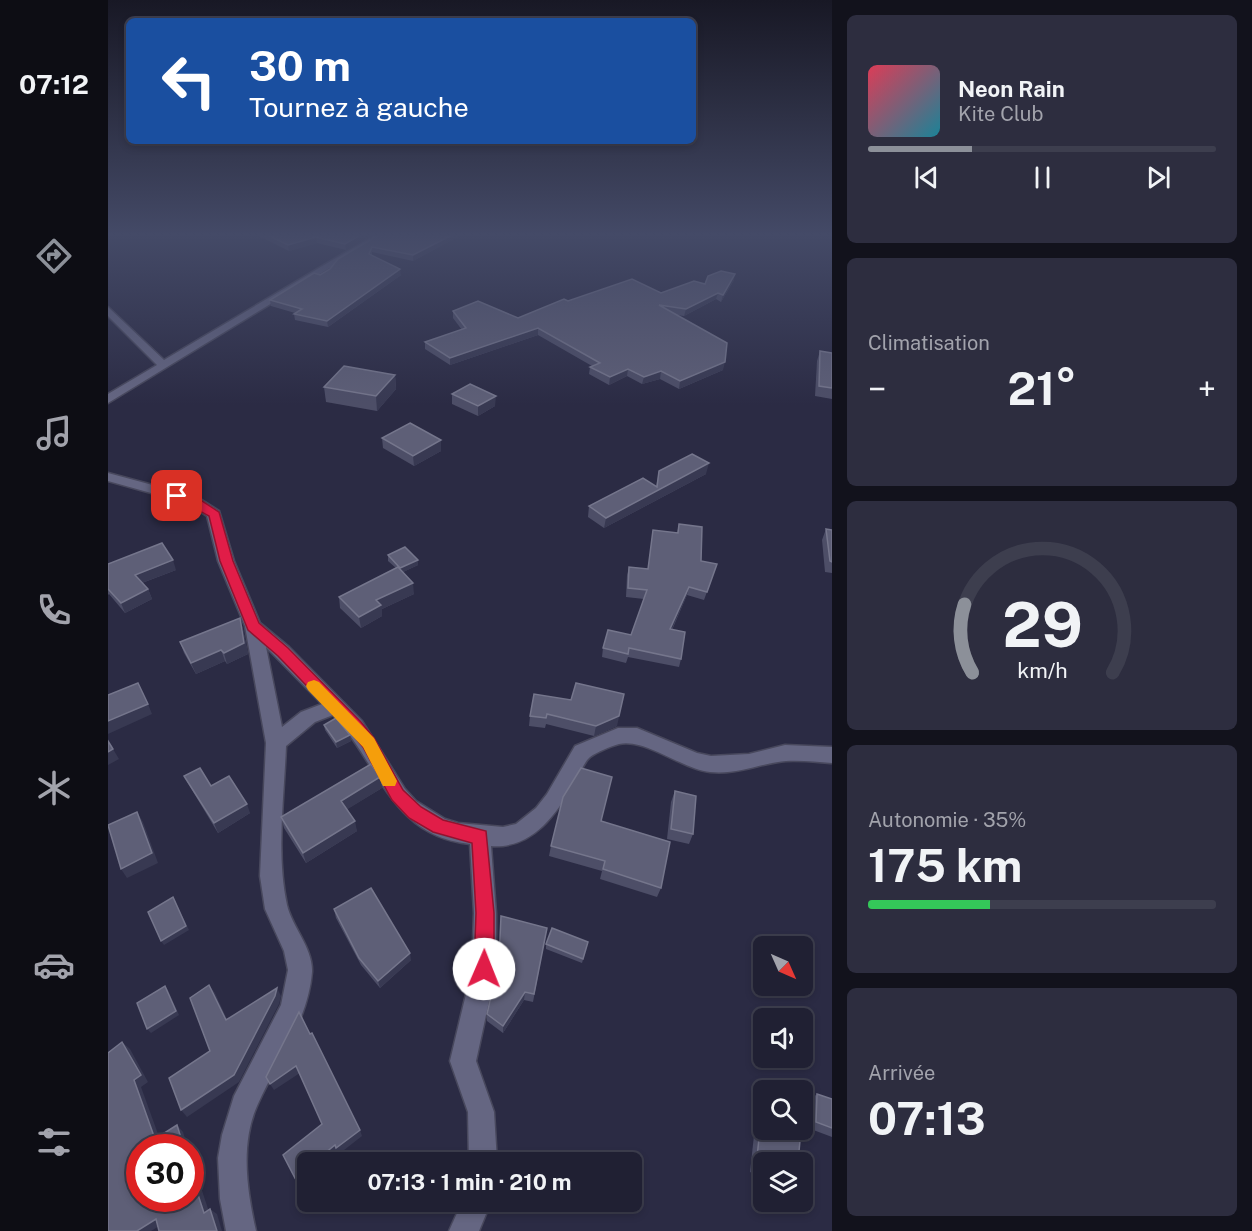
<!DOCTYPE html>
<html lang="fr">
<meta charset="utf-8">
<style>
:root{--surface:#202033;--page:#2d2d3f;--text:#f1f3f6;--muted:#a2a3ac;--line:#3d3e4e;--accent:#8c9099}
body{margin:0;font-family:"Public Sans",sans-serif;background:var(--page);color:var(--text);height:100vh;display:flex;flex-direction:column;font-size:22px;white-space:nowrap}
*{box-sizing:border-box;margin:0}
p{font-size:20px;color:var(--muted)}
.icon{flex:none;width:33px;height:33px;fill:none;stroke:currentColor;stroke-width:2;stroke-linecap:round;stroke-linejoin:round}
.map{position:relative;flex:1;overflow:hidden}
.side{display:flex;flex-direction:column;gap:15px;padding:15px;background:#12121c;width:420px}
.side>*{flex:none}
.guide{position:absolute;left:18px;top:18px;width:570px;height:126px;border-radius:9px;box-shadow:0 3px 9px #0003,0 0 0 2px var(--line);background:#1a4fa0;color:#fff;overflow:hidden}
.needle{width:39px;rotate:135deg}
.controls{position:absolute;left:645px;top:936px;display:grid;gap:12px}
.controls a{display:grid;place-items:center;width:60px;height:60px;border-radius:9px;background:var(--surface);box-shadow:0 3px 9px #0003,0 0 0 2px var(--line);font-size:30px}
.speed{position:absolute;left:18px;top:1134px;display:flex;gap:12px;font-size:30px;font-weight:700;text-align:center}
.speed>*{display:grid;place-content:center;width:78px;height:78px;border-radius:50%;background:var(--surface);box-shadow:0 3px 9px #0003,0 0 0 2px var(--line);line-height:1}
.speed .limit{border:9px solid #d22;background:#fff;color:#111}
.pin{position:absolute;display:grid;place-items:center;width:51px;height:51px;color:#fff;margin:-26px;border-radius:12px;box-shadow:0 3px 9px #0006}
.me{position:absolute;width:66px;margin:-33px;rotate:1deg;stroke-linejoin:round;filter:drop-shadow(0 0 4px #0008)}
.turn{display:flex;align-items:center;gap:21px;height:126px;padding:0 24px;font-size:27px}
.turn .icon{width:78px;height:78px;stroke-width:2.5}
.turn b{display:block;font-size:42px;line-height:51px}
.big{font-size:45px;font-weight:700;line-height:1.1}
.side .widget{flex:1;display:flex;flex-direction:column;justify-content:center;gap:9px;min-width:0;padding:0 21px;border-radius:9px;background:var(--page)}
.side .dial{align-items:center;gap:0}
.dial svg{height:156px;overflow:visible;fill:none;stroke:var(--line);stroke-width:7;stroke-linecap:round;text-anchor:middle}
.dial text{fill:var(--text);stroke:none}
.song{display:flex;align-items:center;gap:18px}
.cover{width:72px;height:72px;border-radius:9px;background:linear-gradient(135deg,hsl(350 70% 55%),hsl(190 70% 35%))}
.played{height:6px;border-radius:3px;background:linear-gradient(90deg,var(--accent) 30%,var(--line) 30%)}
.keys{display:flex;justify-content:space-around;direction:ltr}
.heat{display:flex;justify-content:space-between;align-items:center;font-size:33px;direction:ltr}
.charge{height:9px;border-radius:4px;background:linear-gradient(90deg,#34c759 35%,var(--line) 0)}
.trip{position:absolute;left:189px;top:1152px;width:345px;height:60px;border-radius:9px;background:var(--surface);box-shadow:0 3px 9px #0003,0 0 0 2px var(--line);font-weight:700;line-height:60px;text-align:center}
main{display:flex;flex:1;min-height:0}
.tab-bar{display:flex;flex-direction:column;width:108px;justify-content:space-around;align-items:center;background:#0d0d14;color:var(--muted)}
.tab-bar .icon{width:42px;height:42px}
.tab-bar .active{color:var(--accent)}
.tab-bar b{font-size:27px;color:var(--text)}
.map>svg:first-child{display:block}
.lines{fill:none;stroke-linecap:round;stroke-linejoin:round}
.minor-casing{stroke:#48485d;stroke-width:3}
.minor{fill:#656682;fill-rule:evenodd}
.wall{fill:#4d4e67}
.shaded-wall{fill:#383952}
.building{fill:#5e5f77;stroke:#75768c;stroke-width:1.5}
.route{fill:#e11d48;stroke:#92132f;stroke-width:1.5}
.slow{fill:#f59e0b}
</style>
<main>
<nav class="tab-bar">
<b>07:12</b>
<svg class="icon active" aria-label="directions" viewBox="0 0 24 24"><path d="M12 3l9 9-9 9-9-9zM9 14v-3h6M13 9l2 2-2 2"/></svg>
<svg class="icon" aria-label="music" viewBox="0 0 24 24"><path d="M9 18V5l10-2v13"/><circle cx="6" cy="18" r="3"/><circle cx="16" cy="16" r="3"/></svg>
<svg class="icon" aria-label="phone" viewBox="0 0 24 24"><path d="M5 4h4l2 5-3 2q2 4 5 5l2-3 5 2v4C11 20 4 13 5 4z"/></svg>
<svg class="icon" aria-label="climate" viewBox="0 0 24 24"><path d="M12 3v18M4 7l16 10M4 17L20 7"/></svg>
<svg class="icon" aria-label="car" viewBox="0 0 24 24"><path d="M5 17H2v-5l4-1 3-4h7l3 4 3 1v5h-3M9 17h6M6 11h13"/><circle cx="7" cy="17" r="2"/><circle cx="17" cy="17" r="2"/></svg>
<svg class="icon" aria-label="filters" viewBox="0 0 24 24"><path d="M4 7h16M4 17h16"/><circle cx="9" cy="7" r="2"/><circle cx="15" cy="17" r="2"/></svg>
</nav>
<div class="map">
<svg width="724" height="1231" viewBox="0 0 724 1231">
<rect width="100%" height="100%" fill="#2b2b44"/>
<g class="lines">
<defs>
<g id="minor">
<path d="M270,233H279L0,403V394L49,365L0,316V307L56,360Z"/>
<path d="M0,473L89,497L111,511L126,561L152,623L181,647L254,721L297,789L308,801L337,819L350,823L395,827L408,824L428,808L439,794L467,746L510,728H529L589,753L603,756L641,754L677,745L724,747V763C709,762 693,760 678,761C653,763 629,775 602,772C574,769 537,738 511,744C503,746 489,752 482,757C476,762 472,774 468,780C449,813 426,849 383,846L388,913V969L368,1061L386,1112L389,1162H361L360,1112L342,1061L364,969L366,913L362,844C282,836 272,764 225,715L207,722L178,746C176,798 168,854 179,905C184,927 205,948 204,972C200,1022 168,1062 149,1106C132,1145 139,1191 148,1231H118L112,1199L110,1158L114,1135L126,1096L173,1005L180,970L176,951L157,909L152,876L158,743L137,626L110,561L99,516L79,503L0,481ZM158,647L214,704L193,712L174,727Z"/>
<path d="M354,1202H383L371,1231H341Z"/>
</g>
</defs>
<use href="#minor" class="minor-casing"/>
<use href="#minor" class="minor"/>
</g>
<g class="wall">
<path d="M146,233H266L238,250L209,243L181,251L147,234Z"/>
<path d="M274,233L355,234L305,261L264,252V255L293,275L220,327L187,320L186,314L187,313L163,306L162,300L222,269Z"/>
<path d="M626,280L613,302L608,299L576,316L569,315L615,370L571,389L552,379L534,384L519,376L501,385L481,374L482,367L484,366L430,335L342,365L317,349V342L354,330L345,318V311L410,318L460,301L553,293L597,284Z"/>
<path d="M712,351L724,353V399L707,396L709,361Z"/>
<path d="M287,375L288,389L269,411L218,402L216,387Z"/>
<path d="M344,394L387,406L370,416L344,404Z"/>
<path d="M274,438L333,451L306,466L275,448Z"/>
<path d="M551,471L598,474L496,528L480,517L481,506L548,486Z"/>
<path d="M571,524L593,561L609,564L596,600L579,595L564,630L573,659L571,667L520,657L518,663L494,657L495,648L523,635L536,599L518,597L519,575L521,567L540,569L545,530L569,533Z"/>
<path d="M718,529L724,530V573L717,572L714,540Z"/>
<path d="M280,555L310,560V565L295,572L306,594L274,609V616L253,628L232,608L231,597L288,568L280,561Z"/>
<path d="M0,564L68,570L34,583L40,589L44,599L17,613L1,594L0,595Z"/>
<path d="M132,618L135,629L140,654L119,664L117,661L88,674L76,653L72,642Z"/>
<path d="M426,694L509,726L486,736L438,724L437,728L421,726L422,716Z"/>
<path d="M216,725L242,735L243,741L229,748L217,730Z"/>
<path d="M76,776L103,786L142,813L110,833L81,785Z"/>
<path d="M274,788L239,809L249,831L198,863L176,828L173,817Z"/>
<path d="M567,791L585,834L581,844L559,839L563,802Z"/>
<path d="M493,821L553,888L549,897L492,879L494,871L441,856L443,846Z"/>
<path d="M226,909L303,960L272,988L253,965L228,918Z"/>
<path d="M439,928L425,1002L416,1000L395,1033L379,1021V1014Z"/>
<path d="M480,942L474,963L438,949V944Z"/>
<path d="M709,1094L724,1099V1137L700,1128L701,1101Z"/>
<path d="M654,1110L656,1162V1178L642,1172L648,1117Z"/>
</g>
<g class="shaded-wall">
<path d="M256,233H266L238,250L237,244Z"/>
<path d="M348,233H355V234L305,261V255Z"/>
<path d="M208,237L209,243L181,251L180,245Z"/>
<path d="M292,269L293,275L220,327L219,321Z"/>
<path d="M627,274L626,280L613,302L615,295Z"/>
<path d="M610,293L608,299L576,316L578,309Z"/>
<path d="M430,328V335L342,365V358Z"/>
<path d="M617,362L615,370L571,389L572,381Z"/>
<path d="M520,369L519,376L501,385L502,377Z"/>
<path d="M553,371L552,379L534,384L536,377Z"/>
<path d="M287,375L288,389L269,411L268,396Z"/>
<path d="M388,396L387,406L370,416V406Z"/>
<path d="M333,440V451L306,466L305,456Z"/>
<path d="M601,463L598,474L496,528L498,518Z"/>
<path d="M65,560L68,570L31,584L27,575Z"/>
<path d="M310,560V565L293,573L292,568Z"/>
<path d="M305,583L306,594L274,609V616L253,628L251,617L268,600Z"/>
<path d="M581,587L579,595L560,638L562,629Z"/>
<path d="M40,589L44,599L17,613L13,603Z"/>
<path d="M132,618L135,629L140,654L119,664L116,653Z"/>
<path d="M113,650L117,661L88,674L83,663Z"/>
<path d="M40,704L44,714L0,734V721Z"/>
<path d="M514,704L509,726L486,736L488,726Z"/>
<path d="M242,735L243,741L229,748L228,742Z"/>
<path d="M5,749L11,759L0,765V752Z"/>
<path d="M272,777L274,788L235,812L233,801Z"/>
<path d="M139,804L142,813L110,833L106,823Z"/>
<path d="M29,812L35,822L50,863L19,878L13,869Z"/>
<path d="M247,821L249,831L198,863L195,853Z"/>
<path d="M65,897L81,930L56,945L53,941Z"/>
<path d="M302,953L303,960L272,988L270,981Z"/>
<path d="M101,985L107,993L123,1028L118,1020Z"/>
<path d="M57,986L60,990L71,1015L43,1033L39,1029Z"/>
<path d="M169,988L173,996L171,1004L131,1082L79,1117L73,1110Z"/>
<path d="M417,992L416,1000L395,1033V1026Z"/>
<path d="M14,1042L22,1049L40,1082L33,1087L54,1145L47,1139L26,1080Z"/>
<path d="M188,1066L192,1073L166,1090L162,1084Z"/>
<path d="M69,1125L75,1132L80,1148H76Z"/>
<path d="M252,1130L254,1136L231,1154L229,1151L215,1162H206L227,1145Z"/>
<path d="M82,1154L103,1218L96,1213L82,1170Z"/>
<path d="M200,1168V1175L191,1183L187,1178Z"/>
<path d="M102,1209L109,1214L114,1231H109Z"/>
<path d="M48,1219L56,1223L43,1231H29Z"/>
</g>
<g class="building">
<path d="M155,233H256L237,244L208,237L180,245Z"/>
<path d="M274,233H348L305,255L264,247L261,254L292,269L219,321L186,314L194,309L162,300L206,273L212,275L222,269L230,259Z"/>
<path d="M613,271L627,274L615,295L610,293L578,309L551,305L619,343L617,362L572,381L553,371L536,377L520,369L502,377L482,367L492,363L430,328L342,358L317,342L358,328L345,311L370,301L410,318L456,299L460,301L524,279L553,293L586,281L597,284L600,276Z"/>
<path d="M712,351L724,353V388L711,386Z"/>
<path d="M236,366L287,375L268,396L216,387Z"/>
<path d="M362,384L388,396L370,406L344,394Z"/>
<path d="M302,423L333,440L305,456L274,438Z"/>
<path d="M584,454L601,463L498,518L481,506L535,478L549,487L551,471Z"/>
<path d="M571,524L594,527L593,561L609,564L599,592L581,587L562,629L577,632L573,659L521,648L520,654L495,648L500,630L523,635L539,590L520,588L521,567L540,569L545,530L570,533Z"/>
<path d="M718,529L724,530V562L722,561Z"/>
<path d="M54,543L65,560L27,575L40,589L13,603L0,589V564Z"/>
<path d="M297,547L310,560L292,568L280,555Z"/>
<path d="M290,567L305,583L268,600L273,605L251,617L231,597Z"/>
<path d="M132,618L136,643L116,653L113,650L83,663L72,642Z"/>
<path d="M30,683L40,704L0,721V695Z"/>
<path d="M468,683L516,694L511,716L488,726L439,714L438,718L422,716L426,694L463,700Z"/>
<path d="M228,718L242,735L228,742L216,725Z"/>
<path d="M0,741L5,749L0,752Z"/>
<path d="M263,764L272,777L233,801L247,821L195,853L173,817Z"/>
<path d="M92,768L103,786L121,776L139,804L106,823L76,776Z"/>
<path d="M473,768L504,777L493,821L562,842L553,888L495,869L497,861L443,846L455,797Z"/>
<path d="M567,791L588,796L585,834L563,829Z"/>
<path d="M29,812L44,853L13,869L0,825Z"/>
<path d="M263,888L302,953L270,981L251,958L226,909Z"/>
<path d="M65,897L78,926L53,941L40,912Z"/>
<path d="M393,916L439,928L426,994L417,992L395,1026L379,1014L391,961Z"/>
<path d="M444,928L480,942L475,959L438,944Z"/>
<path d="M101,985L118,1020L169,988L167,996L126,1075L73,1110L61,1078L102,1051L82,998Z"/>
<path d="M57,986L68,1011L39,1029L29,1003Z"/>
<path d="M191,1012L202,1034L204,1033L252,1130L228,1148L227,1145L206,1162H200V1168L187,1178L175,1155L214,1124L188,1066L162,1084L158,1077Z"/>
<path d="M14,1042L33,1075L26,1080L47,1139L69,1125L76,1148H32V1198H82V1170L96,1213L102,1209L109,1231H51L48,1219L29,1231H0V1053Z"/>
<path d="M709,1094L724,1099V1128L708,1122Z"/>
<path d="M654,1110L656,1111V1130H693L690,1162H656V1170L648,1167Z"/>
</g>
<linearGradient id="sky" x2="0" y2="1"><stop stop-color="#181825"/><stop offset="0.58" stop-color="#444a67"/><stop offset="1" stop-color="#444a67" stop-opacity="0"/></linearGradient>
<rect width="724" height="405" fill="url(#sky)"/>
<path class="route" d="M69,492L88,497L111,512L125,561L151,623L180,648L253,722L266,738L295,790L313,807L335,820L378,831L386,913V969L383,976L376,979L369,976L366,969L368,913L364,843L325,832L301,818L284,800L255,747L242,731L170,656L140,630L112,561L101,516C89,509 73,503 63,496Z"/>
<path class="slow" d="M206,680L211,682L266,738L289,781L287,786H275L255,747L200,690L198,686L200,682Z"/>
</svg>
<div class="controls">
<a><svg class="needle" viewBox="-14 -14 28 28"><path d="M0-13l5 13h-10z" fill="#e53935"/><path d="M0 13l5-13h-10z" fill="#a2a3ac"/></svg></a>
<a><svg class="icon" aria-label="sound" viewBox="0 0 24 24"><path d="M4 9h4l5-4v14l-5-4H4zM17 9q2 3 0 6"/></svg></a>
<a><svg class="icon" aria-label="search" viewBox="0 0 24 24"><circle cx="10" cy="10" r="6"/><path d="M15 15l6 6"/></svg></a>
<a><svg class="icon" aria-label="layers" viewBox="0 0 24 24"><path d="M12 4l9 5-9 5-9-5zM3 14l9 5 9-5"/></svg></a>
</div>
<div class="speed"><div class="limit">30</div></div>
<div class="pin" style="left:69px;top:496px;background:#d93025"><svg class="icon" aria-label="arrive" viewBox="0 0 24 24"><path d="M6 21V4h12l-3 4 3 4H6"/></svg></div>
<svg class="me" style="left:376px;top:969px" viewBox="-20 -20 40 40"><circle r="19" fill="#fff"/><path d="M0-13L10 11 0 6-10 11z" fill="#e11d48"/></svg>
<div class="trip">07:13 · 1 min · 210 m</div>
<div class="guide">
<div class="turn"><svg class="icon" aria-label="left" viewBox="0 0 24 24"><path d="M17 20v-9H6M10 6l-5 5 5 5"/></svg><div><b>30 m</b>Tournez à gauche</div></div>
</div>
</div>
<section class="side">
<div class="widget">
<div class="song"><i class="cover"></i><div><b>Neon Rain</b><p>Kite Club</p></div></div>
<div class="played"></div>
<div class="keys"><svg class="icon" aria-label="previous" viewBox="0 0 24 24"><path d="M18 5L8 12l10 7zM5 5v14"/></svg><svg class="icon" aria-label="pause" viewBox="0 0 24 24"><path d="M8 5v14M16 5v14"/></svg><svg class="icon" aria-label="next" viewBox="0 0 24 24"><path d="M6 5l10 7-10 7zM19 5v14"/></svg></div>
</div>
<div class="widget"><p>Climatisation</p>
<div class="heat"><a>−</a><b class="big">21°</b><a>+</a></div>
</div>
<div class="widget dial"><svg viewBox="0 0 100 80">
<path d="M14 69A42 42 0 1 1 86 69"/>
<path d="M14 69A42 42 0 0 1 10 34" stroke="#8c9099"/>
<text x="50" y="56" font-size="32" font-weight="700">29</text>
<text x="50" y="72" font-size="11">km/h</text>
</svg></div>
<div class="widget"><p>Autonomie · 35%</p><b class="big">175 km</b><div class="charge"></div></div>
<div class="widget"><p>Arrivée</p><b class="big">07:13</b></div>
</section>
</main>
